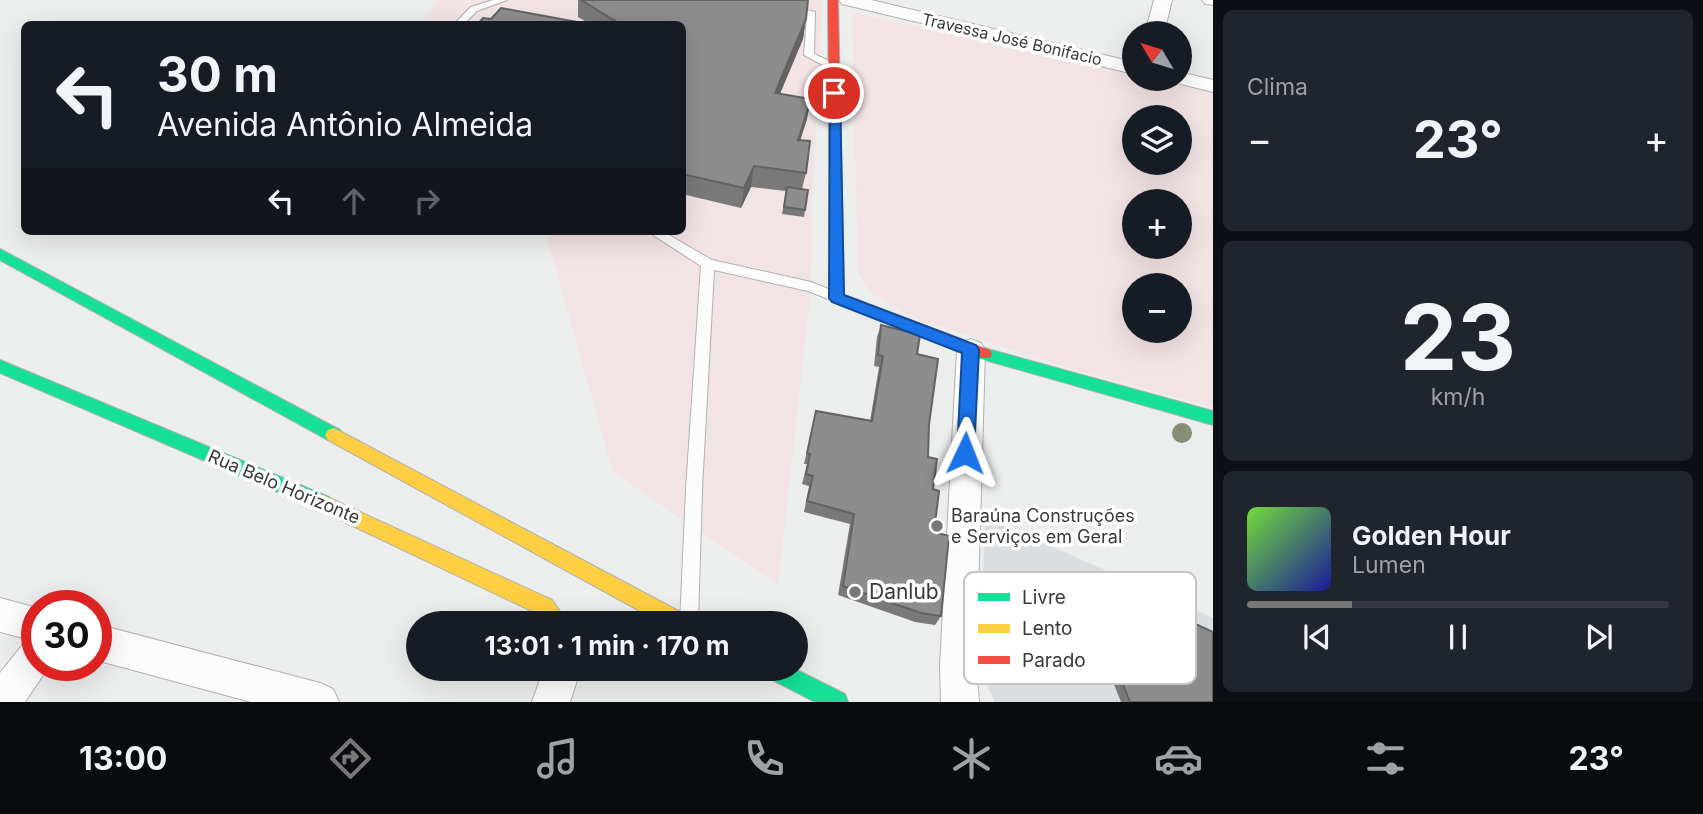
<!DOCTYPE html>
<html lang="pt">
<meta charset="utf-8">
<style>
:root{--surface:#171b24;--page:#20242c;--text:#f1f3f6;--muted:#9ea1a6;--line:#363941;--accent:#787879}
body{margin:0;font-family:Inter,sans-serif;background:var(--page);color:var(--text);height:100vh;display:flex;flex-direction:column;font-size:26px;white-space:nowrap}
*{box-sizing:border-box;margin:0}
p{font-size:23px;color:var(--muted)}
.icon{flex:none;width:38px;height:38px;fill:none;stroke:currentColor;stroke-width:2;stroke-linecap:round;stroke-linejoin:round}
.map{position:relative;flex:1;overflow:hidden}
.side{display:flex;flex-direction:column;gap:10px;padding:10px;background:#0d0f14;width:490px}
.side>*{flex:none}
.guide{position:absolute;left:21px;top:21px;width:665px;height:214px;border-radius:10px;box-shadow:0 7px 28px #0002;background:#171b24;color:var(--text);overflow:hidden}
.needle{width:46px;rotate:308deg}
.controls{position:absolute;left:1122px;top:21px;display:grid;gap:14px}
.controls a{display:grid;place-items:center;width:70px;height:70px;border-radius:50%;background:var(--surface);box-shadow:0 7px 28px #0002;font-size:35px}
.speed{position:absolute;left:21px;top:590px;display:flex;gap:14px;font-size:35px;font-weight:700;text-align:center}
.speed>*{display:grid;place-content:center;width:91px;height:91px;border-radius:50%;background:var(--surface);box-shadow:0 7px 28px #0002;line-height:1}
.speed .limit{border:10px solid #d22;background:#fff;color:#111}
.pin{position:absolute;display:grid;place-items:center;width:60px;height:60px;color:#fff;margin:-30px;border:4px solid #fff;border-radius:50%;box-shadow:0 2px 7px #0007}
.me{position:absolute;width:77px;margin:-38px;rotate:2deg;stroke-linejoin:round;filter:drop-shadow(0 0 5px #0008)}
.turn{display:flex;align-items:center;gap:24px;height:147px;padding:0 21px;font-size:32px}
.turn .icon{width:91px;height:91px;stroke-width:2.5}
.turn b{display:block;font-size:49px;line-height:60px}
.lanes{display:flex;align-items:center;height:66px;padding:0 21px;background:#0003;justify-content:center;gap:35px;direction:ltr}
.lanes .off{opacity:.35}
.big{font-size:52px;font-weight:700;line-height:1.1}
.side .tile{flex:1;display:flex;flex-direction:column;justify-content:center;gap:10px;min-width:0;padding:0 24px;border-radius:10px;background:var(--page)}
.side .dial{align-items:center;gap:0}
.dial b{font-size:91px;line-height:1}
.song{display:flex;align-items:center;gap:21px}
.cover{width:84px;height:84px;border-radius:10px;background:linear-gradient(135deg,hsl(100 70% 55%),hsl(240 70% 35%))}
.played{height:7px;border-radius:4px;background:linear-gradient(90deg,var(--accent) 25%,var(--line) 25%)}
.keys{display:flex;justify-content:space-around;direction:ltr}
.heat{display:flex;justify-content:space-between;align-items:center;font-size:38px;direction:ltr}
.trip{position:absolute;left:406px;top:611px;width:402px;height:70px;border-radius:35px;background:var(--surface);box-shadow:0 7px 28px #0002;font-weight:700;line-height:70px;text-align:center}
.menu{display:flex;height:112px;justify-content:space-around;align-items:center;background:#090b0e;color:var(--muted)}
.menu .icon{width:49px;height:49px}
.menu .on{color:var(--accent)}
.menu b{font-size:32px;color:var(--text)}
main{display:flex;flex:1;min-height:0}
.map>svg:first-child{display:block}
.industrial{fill:#f2e3e4;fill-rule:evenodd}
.built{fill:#dadee1}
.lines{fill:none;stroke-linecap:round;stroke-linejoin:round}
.lane-casing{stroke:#b0b0b0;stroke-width:2}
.street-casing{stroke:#b0b0b0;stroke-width:2}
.fast-casing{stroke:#b0b0b0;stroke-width:2}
.slow-casing{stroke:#b0b0b0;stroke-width:2}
.jam-casing{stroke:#b0b0b0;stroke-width:2}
.lane{fill:#fcfcfc;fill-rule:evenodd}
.street{fill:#fcfcfc;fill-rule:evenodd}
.fast{fill:#16e098;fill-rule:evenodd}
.slow{fill:#ffcf43;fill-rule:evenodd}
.jam{fill:#f24e42;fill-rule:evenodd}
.tree{fill:#868e75}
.wall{fill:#797979}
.shaded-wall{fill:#636363}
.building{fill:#8d8d8d;stroke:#636363;stroke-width:2}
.route{fill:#1a73e8;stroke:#114b97;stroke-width:2}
.poi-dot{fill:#787879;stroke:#fff;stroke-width:2.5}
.labels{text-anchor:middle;stroke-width:7;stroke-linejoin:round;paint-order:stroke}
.far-street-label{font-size:16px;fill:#39393a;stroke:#fff}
.street-label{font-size:18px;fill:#39393a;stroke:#fff}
.poi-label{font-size:18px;fill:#39393a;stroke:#fff;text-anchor:start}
.near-poi-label{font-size:21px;fill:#39393a;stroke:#fff;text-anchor:start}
.key{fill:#fff;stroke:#c4c4c4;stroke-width:2}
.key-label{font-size:19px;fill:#39393a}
</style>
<main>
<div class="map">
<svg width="1213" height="702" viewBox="0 0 1213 702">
<rect width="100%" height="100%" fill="#eceded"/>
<g class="industrial">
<path d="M438,0H822L812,205L811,287L778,585L613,472L545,231H682V24H421Z"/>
<path d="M852,12L1134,74V79H1154L1213,93V407L1080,371L908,316L870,292L858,274ZM1134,117H1180V163H1134ZM1134,201H1180V247H1134ZM1134,285H1180V331H1134Z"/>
</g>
<path class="built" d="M985,517L1213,618V702H995L988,687L981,639Z"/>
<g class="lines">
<defs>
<g id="lane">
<path d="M493,0H507L477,11L464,24H454L471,7Z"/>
<path d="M748,0H765L815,12L814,54L838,65V69H830L804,55L807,16Z"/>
<path d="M647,231H662L712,260L811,282L841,294L843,297L836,302L808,291L714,270L702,489L698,623H680L686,489L701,266Z"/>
</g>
<g id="street">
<path d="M839,0H871L1134,62V74L842,4Z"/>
<path d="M1154,0H1172L1164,33H1145Z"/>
<path d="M1202,0H1213V5L1205,4Z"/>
<path d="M1180,72L1213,80V92L1173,82L1170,79H1180Z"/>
<path d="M971,339L981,343L985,350L976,666L979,702H941L940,666L957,350L961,343Z"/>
<path d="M0,598L37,608V665H50L25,702H0V673L27,639L0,632Z"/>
<path d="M96,624L320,683L333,689L339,702H251L96,660Z"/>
<path d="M544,668H581L570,702H532Z"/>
</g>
<g id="fast">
<path d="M0,249L340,430L343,435L340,440L334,442L328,440L0,260Z"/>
<path d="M984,348L1213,411V425L978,358L976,354L978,350Z"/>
<path d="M0,360L329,497L332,503L329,509L323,511L317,509L0,373Z"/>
<path d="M760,668H793L845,694L848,702H815L763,675Z"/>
</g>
<g id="slow">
<path d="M334,428L688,616L691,623H662L328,440L325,435L328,430Z"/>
<path d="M323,495L552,600L568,623H545L538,614L317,509L314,503L317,497Z"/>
</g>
<path id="jam" d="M828,0H838L844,295L990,350L992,354L990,358H978L832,302L830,298Z"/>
</defs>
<use href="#lane" class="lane-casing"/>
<use href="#street" class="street-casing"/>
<use href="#fast" class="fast-casing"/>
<use href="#slow" class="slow-casing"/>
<use href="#jam" class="jam-casing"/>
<use href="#lane" class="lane"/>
<use href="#street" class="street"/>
<use href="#fast" class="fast"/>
<use href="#slow" class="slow"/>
<use href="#jam" class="jam"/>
</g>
<circle class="tree" cx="1182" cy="433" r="10"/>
<g class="wall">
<path d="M578,0H808L803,39L780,93L807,119L800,140L806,173L802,189L805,210L804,217L782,214L786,191L751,187L741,208L682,194V24H590L578,17Z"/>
<path d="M881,325L917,354L929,424L928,457L933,489L934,532L941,616L935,625L915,622L838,595L850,524L804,512L809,486L802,484L807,464H804L816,411L870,421L879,367L874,366L877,337Z"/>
<path d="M1187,620L1213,702H1121L1113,682L1120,677L1174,674L1180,625Z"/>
</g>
<g class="shaded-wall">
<path d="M806,19L803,39L772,113L775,93Z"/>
<path d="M811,99L807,119L794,160L798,140Z"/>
<path d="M754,166L751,187L741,208L744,188Z"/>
</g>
<g class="building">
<path d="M581,0H808L806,19L775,93L811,99L798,140L810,141L806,173L754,166L744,188L682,174V24H620Z"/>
<path d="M501,8L588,24H478L483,18L491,19Z"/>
<path d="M787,187L808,190L805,210L784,207Z"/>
<path d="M881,325L920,335L917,354L938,359L929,424L928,457L937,459L933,489L939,491L934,532L949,536L941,616L921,613L843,586L854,514L807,501L813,476L806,474L810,454L807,453L816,411L872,421L883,356L878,355Z"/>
<path d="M1187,620L1213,632V702H1130L1120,677L1180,674Z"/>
</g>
<path class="route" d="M830,90L840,93L844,295L976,345L979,350L974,453L972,458L965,460L959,458L957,453L962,353L832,302L829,298Z"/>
<g class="poi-dot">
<circle cx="937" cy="526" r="7"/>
<circle cx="855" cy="592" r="7"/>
</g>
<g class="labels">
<g class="far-street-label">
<text transform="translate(1012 39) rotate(13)" y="6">Travessa José Bonifacio</text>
</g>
<g class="street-label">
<text transform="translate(284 487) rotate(23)" y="6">Rua Belo Horizonte</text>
</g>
<g class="poi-label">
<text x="951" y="522">Baraúna Construções<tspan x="951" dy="21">e Serviços em Geral</tspan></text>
</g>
<g class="near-poi-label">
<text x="869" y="599">Danlub</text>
</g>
</g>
<rect x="964" y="572" width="232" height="112" rx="10" class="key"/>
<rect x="978" y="593" width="32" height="8" fill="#16e098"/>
<rect x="978" y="624" width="32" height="9" fill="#ffcf43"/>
<rect x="978" y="656" width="32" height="8" fill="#f24e42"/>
<g class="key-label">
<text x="1022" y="604">Livre</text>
<text x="1022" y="635">Lento</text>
<text x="1022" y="667">Parado</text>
</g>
</svg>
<div class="controls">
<a><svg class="needle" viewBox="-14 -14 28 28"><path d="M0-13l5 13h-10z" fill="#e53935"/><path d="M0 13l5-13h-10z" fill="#9ea1a6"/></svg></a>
<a><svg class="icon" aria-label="layers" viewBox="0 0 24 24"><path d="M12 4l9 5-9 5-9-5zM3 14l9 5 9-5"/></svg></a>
<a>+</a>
<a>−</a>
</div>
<div class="speed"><div class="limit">30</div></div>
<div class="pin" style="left:834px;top:93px;background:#d93025"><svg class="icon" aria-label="arrive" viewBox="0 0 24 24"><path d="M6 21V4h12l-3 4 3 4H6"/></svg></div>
<svg class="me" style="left:965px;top:453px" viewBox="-20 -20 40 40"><path d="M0-17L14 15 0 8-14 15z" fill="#1a73e8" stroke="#fff" stroke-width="4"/></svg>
<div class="trip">13:01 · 1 min · 170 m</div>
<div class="guide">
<div class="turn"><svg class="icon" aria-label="left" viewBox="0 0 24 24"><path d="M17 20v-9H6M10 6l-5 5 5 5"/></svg><div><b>30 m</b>Avenida Antônio Almeida</div></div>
<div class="lanes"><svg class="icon" aria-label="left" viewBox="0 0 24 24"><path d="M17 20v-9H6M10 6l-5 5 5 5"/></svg><svg class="icon off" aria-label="ahead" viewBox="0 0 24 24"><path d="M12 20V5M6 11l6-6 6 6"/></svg><svg class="icon off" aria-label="right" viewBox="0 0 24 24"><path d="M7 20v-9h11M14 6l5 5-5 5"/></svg></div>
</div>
</div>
<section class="side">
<div class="tile"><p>Clima</p>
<div class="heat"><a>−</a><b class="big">23°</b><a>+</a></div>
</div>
<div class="tile dial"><b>23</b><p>km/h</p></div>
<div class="tile">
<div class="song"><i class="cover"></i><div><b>Golden Hour</b><p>Lumen</p></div></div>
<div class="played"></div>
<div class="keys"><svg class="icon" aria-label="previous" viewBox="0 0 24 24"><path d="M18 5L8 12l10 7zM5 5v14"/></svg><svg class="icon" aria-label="pause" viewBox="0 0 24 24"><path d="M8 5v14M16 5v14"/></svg><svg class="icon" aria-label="next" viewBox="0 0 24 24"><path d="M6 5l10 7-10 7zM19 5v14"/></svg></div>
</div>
</section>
</main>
<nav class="menu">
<b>13:00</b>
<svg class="icon on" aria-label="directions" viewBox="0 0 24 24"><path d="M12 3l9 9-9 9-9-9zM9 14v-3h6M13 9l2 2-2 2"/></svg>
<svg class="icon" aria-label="music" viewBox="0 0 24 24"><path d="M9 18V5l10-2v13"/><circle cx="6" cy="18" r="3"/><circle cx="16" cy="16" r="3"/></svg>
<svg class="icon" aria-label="phone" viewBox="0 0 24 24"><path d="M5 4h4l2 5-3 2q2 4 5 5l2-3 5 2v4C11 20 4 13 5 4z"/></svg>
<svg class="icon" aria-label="climate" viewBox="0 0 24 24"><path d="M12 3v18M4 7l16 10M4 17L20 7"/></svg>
<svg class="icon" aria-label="car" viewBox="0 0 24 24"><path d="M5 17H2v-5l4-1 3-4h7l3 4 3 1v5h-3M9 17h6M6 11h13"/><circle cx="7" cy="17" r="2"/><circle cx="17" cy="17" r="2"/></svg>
<svg class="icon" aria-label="filters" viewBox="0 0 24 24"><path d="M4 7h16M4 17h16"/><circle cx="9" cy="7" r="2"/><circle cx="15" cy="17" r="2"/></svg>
<b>23°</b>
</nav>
